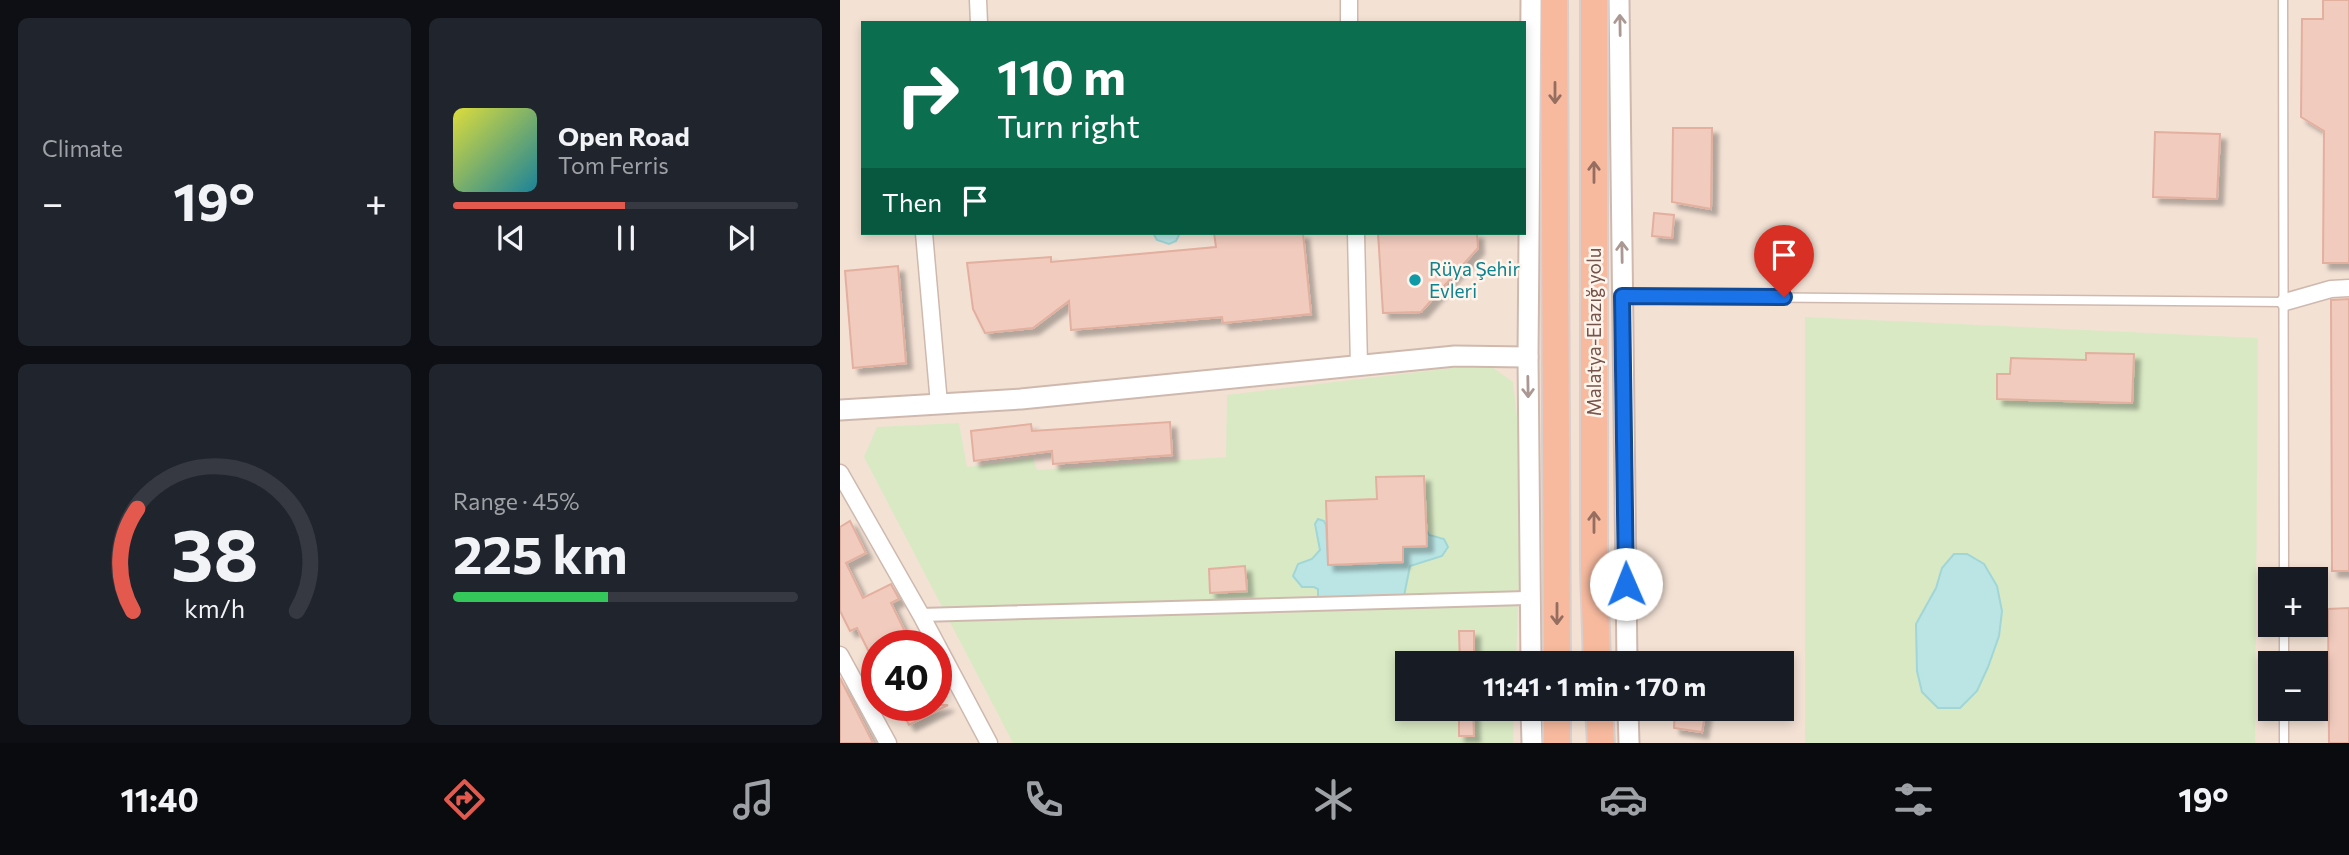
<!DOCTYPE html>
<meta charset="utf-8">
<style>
:root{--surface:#171b24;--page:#20242c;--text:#f1f3f6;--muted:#9ea1a6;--line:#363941;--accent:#e3594e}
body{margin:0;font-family:Commissioner,sans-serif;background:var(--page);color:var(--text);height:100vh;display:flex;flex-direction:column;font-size:26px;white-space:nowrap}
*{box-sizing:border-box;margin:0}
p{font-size:23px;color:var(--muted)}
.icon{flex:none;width:38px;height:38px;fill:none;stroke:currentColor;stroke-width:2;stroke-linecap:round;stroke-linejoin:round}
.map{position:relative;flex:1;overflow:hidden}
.panel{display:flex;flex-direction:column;gap:18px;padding:18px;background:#0d0f14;width:840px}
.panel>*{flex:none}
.top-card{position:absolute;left:21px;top:21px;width:665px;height:214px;border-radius:0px;box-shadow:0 4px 10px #0003;background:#0b6e4f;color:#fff;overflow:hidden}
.buttons{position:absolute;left:1418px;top:567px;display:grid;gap:14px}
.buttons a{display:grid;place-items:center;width:70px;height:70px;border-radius:0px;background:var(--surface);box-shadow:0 4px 10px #0003;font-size:35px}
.speed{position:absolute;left:21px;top:630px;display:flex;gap:14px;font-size:35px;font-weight:700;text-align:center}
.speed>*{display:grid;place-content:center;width:91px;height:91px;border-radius:50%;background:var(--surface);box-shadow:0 4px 10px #0003;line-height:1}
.speed .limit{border:10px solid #d22;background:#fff;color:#111}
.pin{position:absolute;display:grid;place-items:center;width:60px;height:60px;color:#fff;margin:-72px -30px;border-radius:50% 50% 50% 0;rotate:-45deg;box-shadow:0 0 7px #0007}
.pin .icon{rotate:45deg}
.me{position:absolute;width:77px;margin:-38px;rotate:359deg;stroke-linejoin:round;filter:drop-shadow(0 0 5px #0008)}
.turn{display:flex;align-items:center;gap:24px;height:147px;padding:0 21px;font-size:32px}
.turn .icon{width:91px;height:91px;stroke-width:2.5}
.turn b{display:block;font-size:49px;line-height:60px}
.then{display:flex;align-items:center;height:66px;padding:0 21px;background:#0003;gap:14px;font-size:26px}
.big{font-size:52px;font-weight:700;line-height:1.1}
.panel .widget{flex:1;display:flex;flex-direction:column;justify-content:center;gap:10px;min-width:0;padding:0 24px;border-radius:10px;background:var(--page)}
.panel .dial{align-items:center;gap:0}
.dial svg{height:182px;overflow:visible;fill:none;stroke:var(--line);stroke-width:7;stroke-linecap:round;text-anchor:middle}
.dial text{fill:var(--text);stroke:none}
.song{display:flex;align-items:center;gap:21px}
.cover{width:84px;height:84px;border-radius:10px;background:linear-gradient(135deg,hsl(60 70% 55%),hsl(190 70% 35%))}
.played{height:7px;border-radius:4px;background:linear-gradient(90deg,var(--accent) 50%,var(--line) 50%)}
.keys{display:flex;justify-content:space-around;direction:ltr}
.heat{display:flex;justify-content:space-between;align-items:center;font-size:38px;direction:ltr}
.charge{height:10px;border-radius:5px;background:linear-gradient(90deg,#34c759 45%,var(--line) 0)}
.panel .tiles{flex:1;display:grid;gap:18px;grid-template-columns:repeat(2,1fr)}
.trip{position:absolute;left:555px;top:651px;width:399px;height:70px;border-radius:0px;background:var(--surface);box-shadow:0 4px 10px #0003;font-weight:700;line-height:70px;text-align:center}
.tabs{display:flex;height:112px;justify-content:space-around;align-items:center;background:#090b0e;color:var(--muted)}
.tabs .icon{width:49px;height:49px}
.tabs .selected{color:var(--accent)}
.tabs b{font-size:32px;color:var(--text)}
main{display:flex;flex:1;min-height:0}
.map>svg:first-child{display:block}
.residential{fill:#f3e1d4;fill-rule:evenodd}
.green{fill:#d9e9c4}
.water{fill:#bbe5e5;stroke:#a1d6d7;stroke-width:2}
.building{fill:#f1cbbe;stroke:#e3af9f;stroke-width:2;filter:url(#shadow)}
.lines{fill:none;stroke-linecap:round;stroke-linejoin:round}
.service-casing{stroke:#cfb9af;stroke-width:11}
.pedestrian-casing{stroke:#cfb9af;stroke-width:16}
.minor-casing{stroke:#cfb9af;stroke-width:19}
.tertiary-casing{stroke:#cfb9af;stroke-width:23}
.trunk-casing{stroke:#d8cfcd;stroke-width:30}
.service{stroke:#fff;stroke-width:8}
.pedestrian{stroke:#fff;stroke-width:12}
.minor{stroke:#fff;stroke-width:16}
.tertiary{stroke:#fff;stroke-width:19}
.trunk{stroke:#f7ba9f;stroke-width:26}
.oneway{stroke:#ac9893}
.oneway2{stroke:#966e60}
.route-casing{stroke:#114b97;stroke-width:18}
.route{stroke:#1a73e8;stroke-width:12}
.culture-dot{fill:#0f9aa8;stroke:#fff5ec;stroke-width:2.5}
.labels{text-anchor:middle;stroke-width:5;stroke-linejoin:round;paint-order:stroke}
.culture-label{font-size:19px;fill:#0d838f;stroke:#fff5ec;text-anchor:start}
.street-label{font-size:19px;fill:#75544b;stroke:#fff5ec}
</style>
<main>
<section class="panel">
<div class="tiles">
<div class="widget"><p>Climate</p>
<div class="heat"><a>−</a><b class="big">19°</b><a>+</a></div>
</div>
<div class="widget">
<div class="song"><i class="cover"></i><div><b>Open Road</b><p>Tom Ferris</p></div></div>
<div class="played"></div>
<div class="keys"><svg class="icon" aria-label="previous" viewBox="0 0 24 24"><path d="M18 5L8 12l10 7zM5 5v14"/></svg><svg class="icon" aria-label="pause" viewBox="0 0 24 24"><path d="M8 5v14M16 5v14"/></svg><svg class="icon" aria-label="next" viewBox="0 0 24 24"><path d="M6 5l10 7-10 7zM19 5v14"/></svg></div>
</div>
<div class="widget dial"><svg viewBox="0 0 100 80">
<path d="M14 69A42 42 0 1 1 86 69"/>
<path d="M14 69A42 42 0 0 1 16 24" stroke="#e3594e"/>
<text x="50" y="56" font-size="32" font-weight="700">38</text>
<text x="50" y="72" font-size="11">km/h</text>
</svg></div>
<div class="widget"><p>Range · 45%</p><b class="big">225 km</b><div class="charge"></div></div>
</div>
</section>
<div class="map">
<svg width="1509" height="743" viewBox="0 0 1509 743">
<defs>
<filter id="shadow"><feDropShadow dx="6" dy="6" stdDeviation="2" flood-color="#0004"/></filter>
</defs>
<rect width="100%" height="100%" fill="#fcf0e6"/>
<path class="residential" d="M0,0H1509V743H0ZM23,23H684V233H23ZM1430,579H1475V625H1430ZM37,646H96V705H37ZM567,663H942V709H567ZM1430,663H1475V709H1430Z"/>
<g class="green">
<path d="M965,317L1418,338L1415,743H965Z"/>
<path d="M629,366L652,367L673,382L683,469L676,663H567V709H674L673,743H173L24,457L37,427L119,423L127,467L193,458L197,470L386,457L387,395Z"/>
</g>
<g class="water">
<path d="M313,233H340L336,241L329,244L317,240Z"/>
<path d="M478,519L484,521L486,525L488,565L563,562V547L586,529L589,535L604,539L608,547L602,556L570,566L564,596L478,599V589L474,587H462L453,576L458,564L472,559L480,550L475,524Z"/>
<path d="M1114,554H1127L1144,564L1157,586L1162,611L1159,636L1148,667L1137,691L1120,708H1098L1082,692L1077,671L1076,624L1096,588L1102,568Z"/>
</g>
<g class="building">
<path d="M1483,0H1509V263H1483L1484,131L1461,117L1462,19H1483Z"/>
<path d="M833,128H872L871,209L832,202Z"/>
<path d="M1315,132L1380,134L1377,199L1313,197Z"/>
<path d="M814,213L834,215L832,238L812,236Z"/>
<path d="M374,233H463L471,314L383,323L382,317L231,330L229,301L193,328L145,333L133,309L127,263L211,257V262L376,247Z"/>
<path d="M538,233H637L638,248L581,312L543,313Z"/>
<path d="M58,266L66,363L13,368L5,271Z"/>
<path d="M1509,299V571H1492L1491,300Z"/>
<path d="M1246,353L1294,354L1292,403L1157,399V374H1170L1171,358L1246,360Z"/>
<path d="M330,422L332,455L213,464L212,451L134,461L131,431L191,424L192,431Z"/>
<path d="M584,476L587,546L563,547V562L488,565L486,501L537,499L536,477Z"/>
<path d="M10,521L26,553L6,563L23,598L51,584L59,599L51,603L72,646H37V668L17,628L10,631L0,611V527Z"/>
<path d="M405,566L407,591L370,593L369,569Z"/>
<path d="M1509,608V743H1489L1488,609Z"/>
<path d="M619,631H634V663H620Z"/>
<path d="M0,678L33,743H0Z"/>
<path d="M59,705H108L69,725Z"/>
<path d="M619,709H633L634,736H619Z"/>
<path d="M835,709H866L862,732L834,728Z"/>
</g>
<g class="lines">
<defs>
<g id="service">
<path d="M1443,0L1444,579"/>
<path d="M783,296L1445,302"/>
<path d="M1444,663V625"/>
<path d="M1444,743V709"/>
</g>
<path id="pedestrian" d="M81,615L690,598"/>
<g id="minor">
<path d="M138,0L139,23"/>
<path d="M509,23V0"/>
<path d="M84,233L99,404"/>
<path d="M516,233L519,366"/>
<path d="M1445,302L1491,289L1509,288"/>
<path d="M0,473L81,615L149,743"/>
<path d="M0,655L48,743"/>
</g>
<g id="tertiary">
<path d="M779,0L787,663"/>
<path d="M0,410L181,399L615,356L688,357"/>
<path d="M691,663L688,357L691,0"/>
<path d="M691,709L692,743"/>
<path d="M788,709L789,743"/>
</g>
<g id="trunk">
<path d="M714,0L717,663"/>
<path d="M754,0V570L757,663"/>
<path d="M759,709L761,743"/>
<path d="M717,743V709"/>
</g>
</defs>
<use href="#service" class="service-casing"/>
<use href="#pedestrian" class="pedestrian-casing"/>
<use href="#minor" class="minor-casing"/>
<use href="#tertiary" class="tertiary-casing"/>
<use href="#trunk" class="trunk-casing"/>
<use href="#service" class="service"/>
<use href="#pedestrian" class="pedestrian"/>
<use href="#minor" class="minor"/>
<use href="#tertiary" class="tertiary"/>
<use href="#trunk" class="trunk"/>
</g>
<defs><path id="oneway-shaft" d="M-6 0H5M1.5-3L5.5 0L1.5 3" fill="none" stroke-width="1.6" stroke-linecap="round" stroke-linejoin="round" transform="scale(1.75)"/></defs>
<g class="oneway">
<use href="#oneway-shaft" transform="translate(780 25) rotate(-91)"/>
<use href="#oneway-shaft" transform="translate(782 252) rotate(-91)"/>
<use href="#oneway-shaft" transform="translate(688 387) rotate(89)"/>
</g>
<g class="oneway2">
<use href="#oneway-shaft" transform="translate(715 93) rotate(90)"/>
<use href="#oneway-shaft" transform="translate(754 172) rotate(-90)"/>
<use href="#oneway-shaft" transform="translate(754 522) rotate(-90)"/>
<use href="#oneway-shaft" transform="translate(717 614) rotate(90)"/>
</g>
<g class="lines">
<defs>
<path id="route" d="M786,584L782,296L944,297"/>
</defs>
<use href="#route" class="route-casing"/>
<use href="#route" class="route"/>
</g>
<circle class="culture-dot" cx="575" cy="280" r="7"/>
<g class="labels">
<g class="culture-label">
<text x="589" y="276">Rüya Şehir<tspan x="589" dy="22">Evleri</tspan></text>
</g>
<g class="street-label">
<text transform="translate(754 332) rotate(-90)" y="7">Malatya-Elazığ yolu</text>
</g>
</g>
</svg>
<div class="buttons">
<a>+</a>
<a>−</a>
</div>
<div class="speed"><div class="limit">40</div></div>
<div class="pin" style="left:944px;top:297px;background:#d93025"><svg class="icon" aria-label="arrive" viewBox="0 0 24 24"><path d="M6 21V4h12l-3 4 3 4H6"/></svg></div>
<svg class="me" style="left:786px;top:584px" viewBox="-20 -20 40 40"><circle r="19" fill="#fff"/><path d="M0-13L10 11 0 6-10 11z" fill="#1a73e8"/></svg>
<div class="trip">11:41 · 1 min · 170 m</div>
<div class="top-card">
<div class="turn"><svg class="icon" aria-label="right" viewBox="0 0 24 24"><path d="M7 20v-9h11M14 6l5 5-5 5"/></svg><div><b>110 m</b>Turn right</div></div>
<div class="then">Then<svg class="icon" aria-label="arrive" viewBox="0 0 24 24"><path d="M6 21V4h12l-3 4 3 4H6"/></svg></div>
</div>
</div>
</main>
<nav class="tabs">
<b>11:40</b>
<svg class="icon selected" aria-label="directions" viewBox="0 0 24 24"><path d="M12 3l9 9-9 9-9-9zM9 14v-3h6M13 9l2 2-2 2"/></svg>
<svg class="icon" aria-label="music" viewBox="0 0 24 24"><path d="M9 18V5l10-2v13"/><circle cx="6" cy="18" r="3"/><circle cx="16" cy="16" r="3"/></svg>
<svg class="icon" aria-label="phone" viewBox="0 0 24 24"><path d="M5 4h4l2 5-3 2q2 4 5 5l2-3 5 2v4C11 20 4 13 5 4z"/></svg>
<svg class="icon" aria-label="climate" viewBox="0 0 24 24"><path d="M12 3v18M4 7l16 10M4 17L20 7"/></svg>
<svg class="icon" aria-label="car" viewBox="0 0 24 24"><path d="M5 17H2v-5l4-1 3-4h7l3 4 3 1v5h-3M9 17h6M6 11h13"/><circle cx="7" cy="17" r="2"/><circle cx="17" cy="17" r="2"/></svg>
<svg class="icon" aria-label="filters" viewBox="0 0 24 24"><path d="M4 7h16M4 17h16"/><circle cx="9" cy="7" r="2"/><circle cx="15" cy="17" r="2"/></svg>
<b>19°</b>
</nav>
